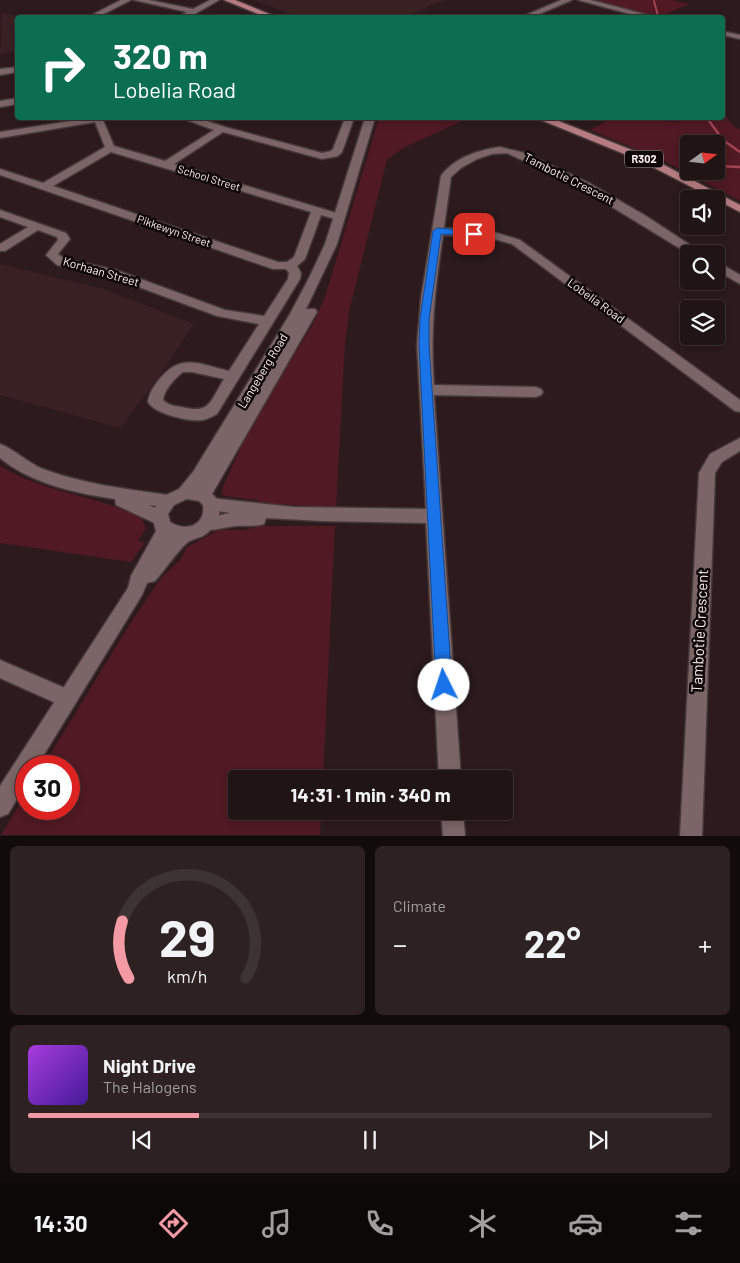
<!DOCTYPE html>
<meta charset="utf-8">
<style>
:root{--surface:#211415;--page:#2d2122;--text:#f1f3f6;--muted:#a29ea0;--line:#3e3334;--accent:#f49aa4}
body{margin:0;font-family:Barlow,sans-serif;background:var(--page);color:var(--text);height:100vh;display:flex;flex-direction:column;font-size:19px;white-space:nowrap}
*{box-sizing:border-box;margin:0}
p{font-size:16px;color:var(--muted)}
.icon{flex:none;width:28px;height:28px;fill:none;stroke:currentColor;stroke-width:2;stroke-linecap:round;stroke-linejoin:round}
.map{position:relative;height:836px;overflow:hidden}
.drawer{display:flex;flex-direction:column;gap:10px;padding:10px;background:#120b0c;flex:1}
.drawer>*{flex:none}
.banner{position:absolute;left:15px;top:15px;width:710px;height:105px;border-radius:5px;box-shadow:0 2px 8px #0003,0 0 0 1px var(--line);background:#0b6e4f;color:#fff;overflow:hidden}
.needle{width:32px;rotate:75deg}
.controls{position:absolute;left:680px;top:135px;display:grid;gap:10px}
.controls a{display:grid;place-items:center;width:45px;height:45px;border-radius:5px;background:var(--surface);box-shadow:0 2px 8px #0003,0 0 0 1px var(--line);font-size:25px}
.speed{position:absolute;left:15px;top:755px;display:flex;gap:10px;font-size:25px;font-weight:700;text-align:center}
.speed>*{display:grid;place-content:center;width:65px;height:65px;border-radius:50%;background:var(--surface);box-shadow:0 2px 8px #0003,0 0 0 1px var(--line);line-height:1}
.speed .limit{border:8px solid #d22;background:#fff;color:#111}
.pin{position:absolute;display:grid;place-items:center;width:42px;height:42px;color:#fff;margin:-21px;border-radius:10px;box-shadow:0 2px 8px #0006}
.me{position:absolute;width:55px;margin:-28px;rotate:356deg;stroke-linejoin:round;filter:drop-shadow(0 0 4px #0008)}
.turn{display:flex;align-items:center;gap:18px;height:105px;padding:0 15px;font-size:22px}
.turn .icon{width:65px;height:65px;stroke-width:2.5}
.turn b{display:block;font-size:35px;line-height:42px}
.big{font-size:38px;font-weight:700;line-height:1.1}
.drawer .widget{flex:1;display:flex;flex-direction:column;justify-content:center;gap:8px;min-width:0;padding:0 18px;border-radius:8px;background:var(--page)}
.drawer .dial{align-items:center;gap:0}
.dial svg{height:130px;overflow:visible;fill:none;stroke:var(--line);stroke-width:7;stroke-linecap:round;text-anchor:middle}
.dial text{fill:var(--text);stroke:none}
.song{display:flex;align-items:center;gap:15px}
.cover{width:60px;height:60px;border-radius:8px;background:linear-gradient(135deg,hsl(280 70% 55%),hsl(260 70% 35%))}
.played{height:5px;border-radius:2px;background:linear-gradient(90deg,var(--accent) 25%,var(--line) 25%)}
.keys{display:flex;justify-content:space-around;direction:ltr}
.heat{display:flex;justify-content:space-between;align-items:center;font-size:28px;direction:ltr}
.drawer .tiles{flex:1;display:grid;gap:10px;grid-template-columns:1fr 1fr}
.widget:last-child{grid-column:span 2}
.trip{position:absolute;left:228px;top:770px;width:285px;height:50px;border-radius:5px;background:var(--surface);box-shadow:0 2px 8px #0003,0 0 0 1px var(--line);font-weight:700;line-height:50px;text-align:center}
.tab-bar{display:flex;height:80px;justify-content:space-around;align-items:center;background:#0d0808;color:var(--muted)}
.tab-bar .icon{width:35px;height:35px}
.tab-bar .active{color:var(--accent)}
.tab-bar b{font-size:22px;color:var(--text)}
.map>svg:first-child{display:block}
.built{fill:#392023}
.green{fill:#501923;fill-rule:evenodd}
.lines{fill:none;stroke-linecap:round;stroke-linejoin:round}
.stream-far1{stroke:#a14352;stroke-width:2}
.stream{stroke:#a14352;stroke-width:2.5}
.minor-casing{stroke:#463839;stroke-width:3}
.secondary-casing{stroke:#463839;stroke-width:3}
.primary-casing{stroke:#463839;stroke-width:3}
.minor{fill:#7b6566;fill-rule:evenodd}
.secondary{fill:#7b6566;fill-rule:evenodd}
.primary{fill:#b67c82;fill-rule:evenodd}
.route{fill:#1a73e8;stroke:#114b97}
.labels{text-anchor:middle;stroke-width:5;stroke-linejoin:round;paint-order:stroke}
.shield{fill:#0f0708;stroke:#b4a9aa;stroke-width:1}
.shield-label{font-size:11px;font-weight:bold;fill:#fbeeef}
.far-street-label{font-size:11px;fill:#fbeeef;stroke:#0f0708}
.street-label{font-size:12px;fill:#fbeeef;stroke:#0f0708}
.near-street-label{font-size:15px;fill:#fbeeef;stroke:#0f0708}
</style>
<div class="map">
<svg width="740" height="836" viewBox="0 0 740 836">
<rect width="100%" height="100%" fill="#2c1a1c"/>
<g class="built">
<path d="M254,0H446L426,7L429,8L403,17L300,18Z"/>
<path d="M2,13L21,17L18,18L17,51L0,55Z"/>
<path d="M0,264L103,289L194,324L161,374L120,428L0,395Z"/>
</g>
<g class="green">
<path d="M589,0H672L689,4L660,17Z"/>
<path d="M723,112L732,125L740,130V201L662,160L590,130L613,118H650L677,122V118H722ZM689,144H716V171H689Z"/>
<path d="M379,118H469L403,148L387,160L349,312L345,344L336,508L258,503V500L223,496L222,489L240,449L237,446L312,326L325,297Z"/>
<path d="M0,466C44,493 96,495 141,517L146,528L138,541L145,543L131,562L0,543Z"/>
<path d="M260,526H335L323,779H236V811H321L320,835H1L26,794V809H69V766H43L128,627L161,578L181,559L187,547L219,530H245Z"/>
</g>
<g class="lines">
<path class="stream-far1" d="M654,1L658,16"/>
<g class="stream">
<path d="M707,118L723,140L740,152"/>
<path d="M716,166L740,167"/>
</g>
<defs>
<g id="minor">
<path d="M121,0H131L96,18H86Z"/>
<path d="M134,0H149L193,9L210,0H219L188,18L181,16L187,12Z"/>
<path d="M561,0H572L530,18H519Z"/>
<path d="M578,0H591L659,18H645Z"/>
<path d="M722,31L740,35V39L722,35Z"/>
<path d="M18,67V72L0,75V69Z"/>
<path d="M18,98V104L0,107V101Z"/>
<path d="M90,118H102L114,146L165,161L214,130L187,120L186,118H198L225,127L322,153L331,151L333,149L345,118H354L342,152L338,156L322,159L223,132L174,164L343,215L345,217L339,220L321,215L305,259L297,266L301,273L300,279L217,414C213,416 208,419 203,420C189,422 155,414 148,402C149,393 153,388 158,381C180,352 199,364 229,371L259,324L217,316L109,276L57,265L46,255L58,240L57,237L38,230L5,251H0V244L28,227L0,217V210L66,233L70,239L58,254L65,259L116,270L225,310L264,316L288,279L289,273L286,269H273L0,175V169L43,183L105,147L95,122L0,138V132ZM111,152L311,212L294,257L287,262H278L53,186ZM183,372H192L224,379C209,403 211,414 181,407C174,406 168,405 163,400C164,390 175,378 183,372Z"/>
<path d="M500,147L525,153L589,183L646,216L704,254H689L581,188L507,153L492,154L477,159L461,168L451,177L444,228L487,230L520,240L740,400V412L735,411L512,244L487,237L443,235C435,288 430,332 434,385L536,387L541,389L543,392L541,395L536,397L434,395L461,779H439L426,523L322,521L266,518L264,524C255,527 246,525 236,526C224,527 212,532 201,529L199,524L201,519L230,513L205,509L203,504L205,499L211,498L294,507L426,509L417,345L421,298L441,176C454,158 478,150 500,147Z"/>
<path d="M716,261L740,275V284L716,270Z"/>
<path d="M740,438V451L722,462L715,473L702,836H680L699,473L710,454Z"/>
<path d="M0,444C14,449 28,463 43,469C83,484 126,489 168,495L174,497L176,501L174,505L168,507L149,505L165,513L167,518L165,523L159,525L116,505L115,499C75,493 32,484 0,458Z"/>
<path d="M0,660L74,692L77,699L74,706L67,708L0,678Z"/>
<path d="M441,811H463L465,836H443Z"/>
</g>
<path id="secondary" d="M365,118H375L337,244L306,309H315L317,312L212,494C226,505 219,524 206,534C201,538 194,538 188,542C179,549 164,571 155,581L147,583L142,595L37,766H26V784L8,814L0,817V786L128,588L131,576L156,531L151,513L162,497L179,489L193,472L290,314L310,276L325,244ZM187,499L199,501L203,505C206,526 185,532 170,522L168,514L174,505Z"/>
<g id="primary">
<path d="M224,0H235L279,18H268Z"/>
<path d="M540,118H551L647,156L740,205V212L639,160L541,120Z"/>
</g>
</defs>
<use href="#minor" class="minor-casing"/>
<use href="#secondary" class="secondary-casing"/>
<use href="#primary" class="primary-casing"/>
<use href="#minor" class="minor"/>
<use href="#secondary" class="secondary"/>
<use href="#primary" class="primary"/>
</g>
<path class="route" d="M437,228L474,231L478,234L474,236L441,234L429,319V345L452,685L449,690L444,692L439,690L436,685L419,345L420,319L433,231Z"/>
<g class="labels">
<rect class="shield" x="625" y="150.5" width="38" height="17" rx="4"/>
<g class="shield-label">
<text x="644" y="163">R302</text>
</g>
<g class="far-street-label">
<text transform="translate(209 178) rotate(17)" y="4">School Street</text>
<text transform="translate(174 231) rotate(19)" y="4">Pikkewyn Street</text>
</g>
<g class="street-label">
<text transform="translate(569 179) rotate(27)" y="4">Tambotie Crescent</text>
<text transform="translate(101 272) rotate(16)" y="4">Korhaan Street</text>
<text transform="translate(596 301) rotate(36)" y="4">Lobelia Road</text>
<text transform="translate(263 371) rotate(-59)" y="4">Langeberg Road</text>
</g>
<g class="near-street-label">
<text transform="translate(700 631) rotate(-87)" y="5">Tambotie Crescent</text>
</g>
</g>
</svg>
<div class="controls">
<a><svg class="needle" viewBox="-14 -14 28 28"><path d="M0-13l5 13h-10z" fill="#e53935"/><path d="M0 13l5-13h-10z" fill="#a29ea0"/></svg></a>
<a><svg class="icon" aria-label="sound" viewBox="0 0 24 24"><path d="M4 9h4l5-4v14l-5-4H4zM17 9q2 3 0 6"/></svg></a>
<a><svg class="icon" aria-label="search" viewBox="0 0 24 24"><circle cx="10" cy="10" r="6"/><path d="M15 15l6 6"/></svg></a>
<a><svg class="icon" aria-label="layers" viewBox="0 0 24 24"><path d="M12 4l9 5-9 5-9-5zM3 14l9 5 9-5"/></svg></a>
</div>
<div class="speed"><div class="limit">30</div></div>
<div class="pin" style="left:474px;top:234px;background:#d93025"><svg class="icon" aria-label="arrive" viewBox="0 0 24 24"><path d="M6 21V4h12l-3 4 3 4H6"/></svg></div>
<svg class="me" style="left:444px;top:685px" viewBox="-20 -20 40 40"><circle r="19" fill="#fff"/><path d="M0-13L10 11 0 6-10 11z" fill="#1a73e8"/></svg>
<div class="trip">14:31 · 1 min · 340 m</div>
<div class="banner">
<div class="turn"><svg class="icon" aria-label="right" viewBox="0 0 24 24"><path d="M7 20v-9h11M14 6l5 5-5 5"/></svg><div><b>320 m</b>Lobelia Road</div></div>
</div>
</div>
<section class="drawer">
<div class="tiles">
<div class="widget dial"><svg viewBox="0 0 100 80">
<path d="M14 69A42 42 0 1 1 86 69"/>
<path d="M14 69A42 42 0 0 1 10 34" stroke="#f49aa4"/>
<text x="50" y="56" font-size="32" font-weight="700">29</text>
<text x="50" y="72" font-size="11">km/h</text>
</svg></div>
<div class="widget"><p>Climate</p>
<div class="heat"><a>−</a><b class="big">22°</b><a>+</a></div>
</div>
<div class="widget">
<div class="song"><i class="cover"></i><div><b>Night Drive</b><p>The Halogens</p></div></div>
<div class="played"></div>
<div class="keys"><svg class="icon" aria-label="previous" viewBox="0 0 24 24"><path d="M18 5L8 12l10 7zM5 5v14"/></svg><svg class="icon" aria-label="pause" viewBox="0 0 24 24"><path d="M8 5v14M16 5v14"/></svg><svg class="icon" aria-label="next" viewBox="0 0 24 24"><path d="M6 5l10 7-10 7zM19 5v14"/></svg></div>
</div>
</div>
</section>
<nav class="tab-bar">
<b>14:30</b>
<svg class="icon active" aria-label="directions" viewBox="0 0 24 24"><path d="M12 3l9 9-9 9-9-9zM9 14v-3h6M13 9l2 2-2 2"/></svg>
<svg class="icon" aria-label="music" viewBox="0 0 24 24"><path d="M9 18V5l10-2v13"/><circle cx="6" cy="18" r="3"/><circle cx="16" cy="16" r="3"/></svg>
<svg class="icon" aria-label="phone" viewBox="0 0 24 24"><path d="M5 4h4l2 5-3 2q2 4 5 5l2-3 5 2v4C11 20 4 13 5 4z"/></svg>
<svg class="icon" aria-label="climate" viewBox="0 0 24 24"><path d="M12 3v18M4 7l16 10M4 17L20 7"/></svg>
<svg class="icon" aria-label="car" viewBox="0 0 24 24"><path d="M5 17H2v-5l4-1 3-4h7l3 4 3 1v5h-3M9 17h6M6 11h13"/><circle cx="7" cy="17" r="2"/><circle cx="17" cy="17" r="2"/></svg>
<svg class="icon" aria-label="filters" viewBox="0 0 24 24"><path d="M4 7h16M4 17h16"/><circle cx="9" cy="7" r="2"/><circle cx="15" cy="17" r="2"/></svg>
</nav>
